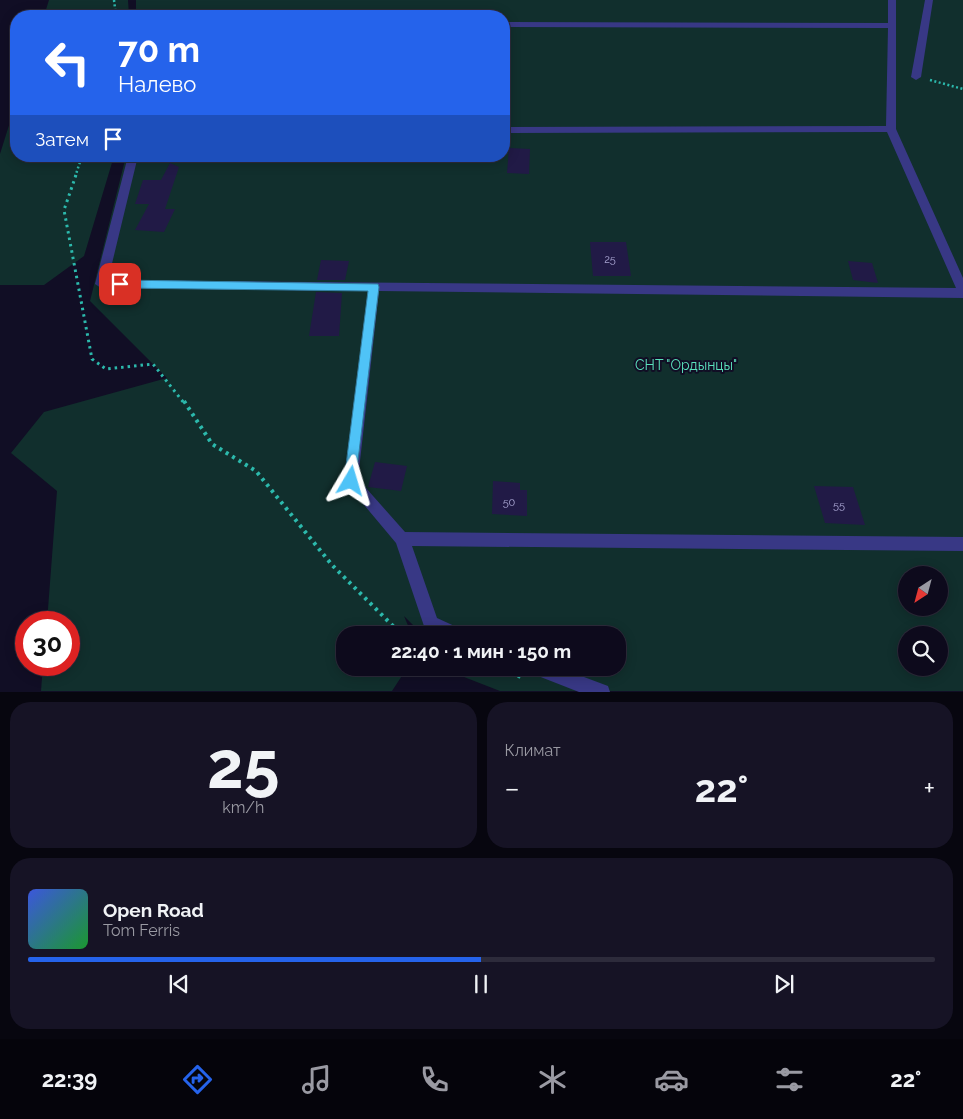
<!DOCTYPE html>
<html lang="ru">
<meta charset="utf-8">
<style>
:root{--surface:#0d0a1c;--page:#161325;--text:#f1f3f6;--muted:#9a9aa3;--line:#2d2b3b;--accent:#2563eb}
body{margin:0;font-family:Raleway,sans-serif;background:var(--page);color:var(--text);height:100vh;display:flex;flex-direction:column;font-size:19px;white-space:nowrap}
*{box-sizing:border-box;margin:0}
p{font-size:16px;color:var(--muted)}
.icon{flex:none;width:28px;height:28px;fill:none;stroke:currentColor;stroke-width:2;stroke-linecap:round;stroke-linejoin:round}
.map{position:relative;height:692px;overflow:hidden}
.panel{display:flex;flex-direction:column;gap:10px;padding:10px;background:#07060f;flex:1}
.panel>*{flex:none}
.top-card{position:absolute;left:10px;top:10px;width:500px;height:152px;border-radius:20px;box-shadow:0 2px 12px #0003,0 0 0 1px var(--line);background:#2563eb;color:#fff;overflow:hidden}
.needle{width:32px;rotate:216deg}
.fabs{position:absolute;left:898px;top:566px;display:grid;gap:10px}
.fabs a{display:grid;place-items:center;width:50px;height:50px;border-radius:50%;background:var(--surface);box-shadow:0 2px 12px #0003,0 0 0 1px var(--line);font-size:25px}
.speed{position:absolute;left:15px;top:611px;display:flex;gap:10px;font-size:25px;font-weight:700;text-align:center}
.speed>*{display:grid;place-content:center;width:65px;height:65px;border-radius:50%;background:var(--surface);box-shadow:0 2px 12px #0003,0 0 0 1px var(--line);line-height:1}
.speed .limit{border:8px solid #d22;background:#fff;color:#111}
.pin{position:absolute;display:grid;place-items:center;width:42px;height:42px;color:#fff;margin:-21px;border-radius:10px;box-shadow:0 2px 8px #0006}
.me{position:absolute;width:55px;margin:-28px;rotate:7deg;stroke-linejoin:round;filter:drop-shadow(0 0 4px #0008)}
.turn{display:flex;align-items:center;gap:18px;height:105px;padding:0 25px;font-size:22px}
.turn .icon{width:65px;height:65px;stroke-width:2.5}
.turn b{display:block;font-size:35px;line-height:42px}
.then{display:flex;align-items:center;height:48px;padding:0 25px;background:#0003;gap:10px;font-size:19px}
.big{font-size:38px;font-weight:700;line-height:1.1}
.panel .card{flex:1;display:flex;flex-direction:column;justify-content:center;gap:8px;min-width:0;padding:0 18px;border-radius:20px;background:var(--page)}
.panel .dial{align-items:center;gap:0}
.dial b{font-size:65px;line-height:1}
.song{display:flex;align-items:center;gap:15px}
.cover{width:60px;height:60px;border-radius:8px;background:linear-gradient(135deg,hsl(230 70% 55%),hsl(130 70% 35%))}
.played{height:5px;border-radius:2px;background:linear-gradient(90deg,var(--accent) 50%,var(--line) 50%)}
.keys{display:flex;justify-content:space-around;direction:ltr}
.heat{display:flex;justify-content:space-between;align-items:center;font-size:28px;direction:ltr}
.panel .tiles{flex:1;display:grid;gap:10px;grid-template-columns:1fr 1fr}
.card:last-child{grid-column:span 2}
.trip{position:absolute;left:336px;top:626px;width:290px;height:50px;border-radius:20px;background:var(--surface);box-shadow:0 2px 12px #0003,0 0 0 1px var(--line);font-weight:700;line-height:50px;text-align:center}
.dock{display:flex;height:80px;justify-content:space-around;align-items:center;background:#05040b;color:var(--muted)}
.dock .icon{width:35px;height:35px}
.dock .on{color:var(--accent)}
.dock b{font-size:22px;color:var(--text)}
.map>svg:first-child{display:block}
.green{fill:#112f2d;fill-rule:evenodd}
.building{fill:#211a46}
.lines{fill:none;stroke-linecap:round;stroke-linejoin:round}
.path-far2{stroke:#2cb9ac;stroke-width:2.5;stroke-dasharray:2 2.5;stroke-linecap:butt}
.path-far1{stroke:#2cb9ac;stroke-width:3;stroke-dasharray:2.5 4;stroke-linecap:butt}
.path{stroke:#2cb9ac;stroke-width:4;stroke-dasharray:3 4.5;stroke-linecap:butt}
.service{fill:#383885;fill-rule:evenodd}
.minor{fill:#383885;fill-rule:evenodd}
.route{fill:#4fc3f7;stroke:#337fa1}
.labels{text-anchor:middle;stroke-width:4;stroke-linejoin:round;paint-order:stroke}
.number-label{font-size:11px;fill:#a8a4d1}
.park-label{font-size:14px;fill:#5be2bc;stroke:#110e25}
</style>
<div class="map">
<svg width="963" height="692" viewBox="0 0 963 692">
<rect width="100%" height="100%" fill="#110e25"/>
<g class="green">
<path d="M49,0H128L129,16H44Z"/>
<path d="M136,0H963V691H500L464,677L455,668H618V635H423L404,616L412,635H345V668H407L392,691H41L43,665H69V622H47L57,491L11,453L44,412L167,378L90,301L126,156H504V16H136ZM906,575H939V608H906ZM906,635H939V668H906Z"/>
<path d="M16,103V156H114L84,256L44,285H0V154Z"/>
</g>
<g class="building">
<path d="M509,148L530,149L529,174L507,173Z"/>
<path d="M170,163L179,167L165,209H175L164,232L135,230L149,204H135L143,180H161Z"/>
<path d="M590,242H626L631,276H593Z"/>
<path d="M321,260L349,261L345,280H317Z"/>
<path d="M848,261L872,263L878,283L853,280Z"/>
<path d="M316,292L342,293L339,336H309Z"/>
<path d="M375,462L407,466L401,491L368,487Z"/>
<path d="M493,481L520,483V490H527V516L492,514Z"/>
<path d="M814,486L853,487L865,525L825,523Z"/>
</g>
<g class="lines">
<g class="path-far2">
<path d="M114,0L116,16"/>
<path d="M930,80L963,89"/>
<path d="M75,177L82,156"/>
</g>
<path class="path-far1" d="M76,175L64,210L92,359L106,369L153,364L184,403"/>
<g class="path">
<path d="M184,401L212,444L256,471L332,565L402,635"/>
<path d="M505,668L522,678"/>
</g>
<path class="service" d="M925,0H933L921,77L916,80L911,77Z"/>
<g class="minor">
<path d="M888,0H896V129L963,278V298L379,291L358,479L405,532L963,537V551L412,546L437,618L461,629L463,635H438L425,629L396,543L344,481L368,291L101,288L95,284L128,156H138L108,280L956,288L887,132L504,133V127L886,126L888,28L504,27V22L888,23Z"/>
<path d="M531,668H560L608,686L610,692H579L533,674Z"/>
</g>
</g>
<path class="route" d="M120,280L378,284L379,287L355,485L351,487L346,485L344,481L368,291L120,288L115,284Z"/>
<g class="labels">
<g class="number-label">
<text x="610" y="263">25</text>
<text x="509" y="506">50</text>
<text x="839" y="509">55</text>
</g>
<g class="park-label">
<text x="686" y="370">СНТ "Ордынцы"</text>
</g>
</g>
</svg>
<div class="fabs">
<a><svg class="needle" viewBox="-14 -14 28 28"><path d="M0-13l5 13h-10z" fill="#e53935"/><path d="M0 13l5-13h-10z" fill="#9a9aa3"/></svg></a>
<a><svg class="icon" aria-label="search" viewBox="0 0 24 24"><circle cx="10" cy="10" r="6"/><path d="M15 15l6 6"/></svg></a>
</div>
<div class="speed"><div class="limit">30</div></div>
<div class="pin" style="left:120px;top:284px;background:#d93025"><svg class="icon" aria-label="arrive" viewBox="0 0 24 24"><path d="M6 21V4h12l-3 4 3 4H6"/></svg></div>
<svg class="me" style="left:351px;top:481px" viewBox="-20 -20 40 40"><path d="M0-17L14 15 0 8-14 15z" fill="#4fc3f7" stroke="#fff" stroke-width="4"/></svg>
<div class="trip">22:40 · 1 мин · 150 m</div>
<div class="top-card">
<div class="turn"><svg class="icon" aria-label="left" viewBox="0 0 24 24"><path d="M17 20v-9H6M10 6l-5 5 5 5"/></svg><div><b>70 m</b>Налево</div></div>
<div class="then">Затем<svg class="icon" aria-label="arrive" viewBox="0 0 24 24"><path d="M6 21V4h12l-3 4 3 4H6"/></svg></div>
</div>
</div>
<section class="panel">
<div class="tiles">
<div class="card dial"><b>25</b><p>km/h</p></div>
<div class="card"><p>Климат</p>
<div class="heat"><a>−</a><b class="big">22°</b><a>+</a></div>
</div>
<div class="card">
<div class="song"><i class="cover"></i><div><b>Open Road</b><p>Tom Ferris</p></div></div>
<div class="played"></div>
<div class="keys"><svg class="icon" aria-label="previous" viewBox="0 0 24 24"><path d="M18 5L8 12l10 7zM5 5v14"/></svg><svg class="icon" aria-label="pause" viewBox="0 0 24 24"><path d="M8 5v14M16 5v14"/></svg><svg class="icon" aria-label="next" viewBox="0 0 24 24"><path d="M6 5l10 7-10 7zM19 5v14"/></svg></div>
</div>
</div>
</section>
<nav class="dock">
<b>22:39</b>
<svg class="icon on" aria-label="directions" viewBox="0 0 24 24"><path d="M12 3l9 9-9 9-9-9zM9 14v-3h6M13 9l2 2-2 2"/></svg>
<svg class="icon" aria-label="music" viewBox="0 0 24 24"><path d="M9 18V5l10-2v13"/><circle cx="6" cy="18" r="3"/><circle cx="16" cy="16" r="3"/></svg>
<svg class="icon" aria-label="phone" viewBox="0 0 24 24"><path d="M5 4h4l2 5-3 2q2 4 5 5l2-3 5 2v4C11 20 4 13 5 4z"/></svg>
<svg class="icon" aria-label="climate" viewBox="0 0 24 24"><path d="M12 3v18M4 7l16 10M4 17L20 7"/></svg>
<svg class="icon" aria-label="car" viewBox="0 0 24 24"><path d="M5 17H2v-5l4-1 3-4h7l3 4 3 1v5h-3M9 17h6M6 11h13"/><circle cx="7" cy="17" r="2"/><circle cx="17" cy="17" r="2"/></svg>
<svg class="icon" aria-label="filters" viewBox="0 0 24 24"><path d="M4 7h16M4 17h16"/><circle cx="9" cy="7" r="2"/><circle cx="15" cy="17" r="2"/></svg>
<b>22°</b>
</nav>
